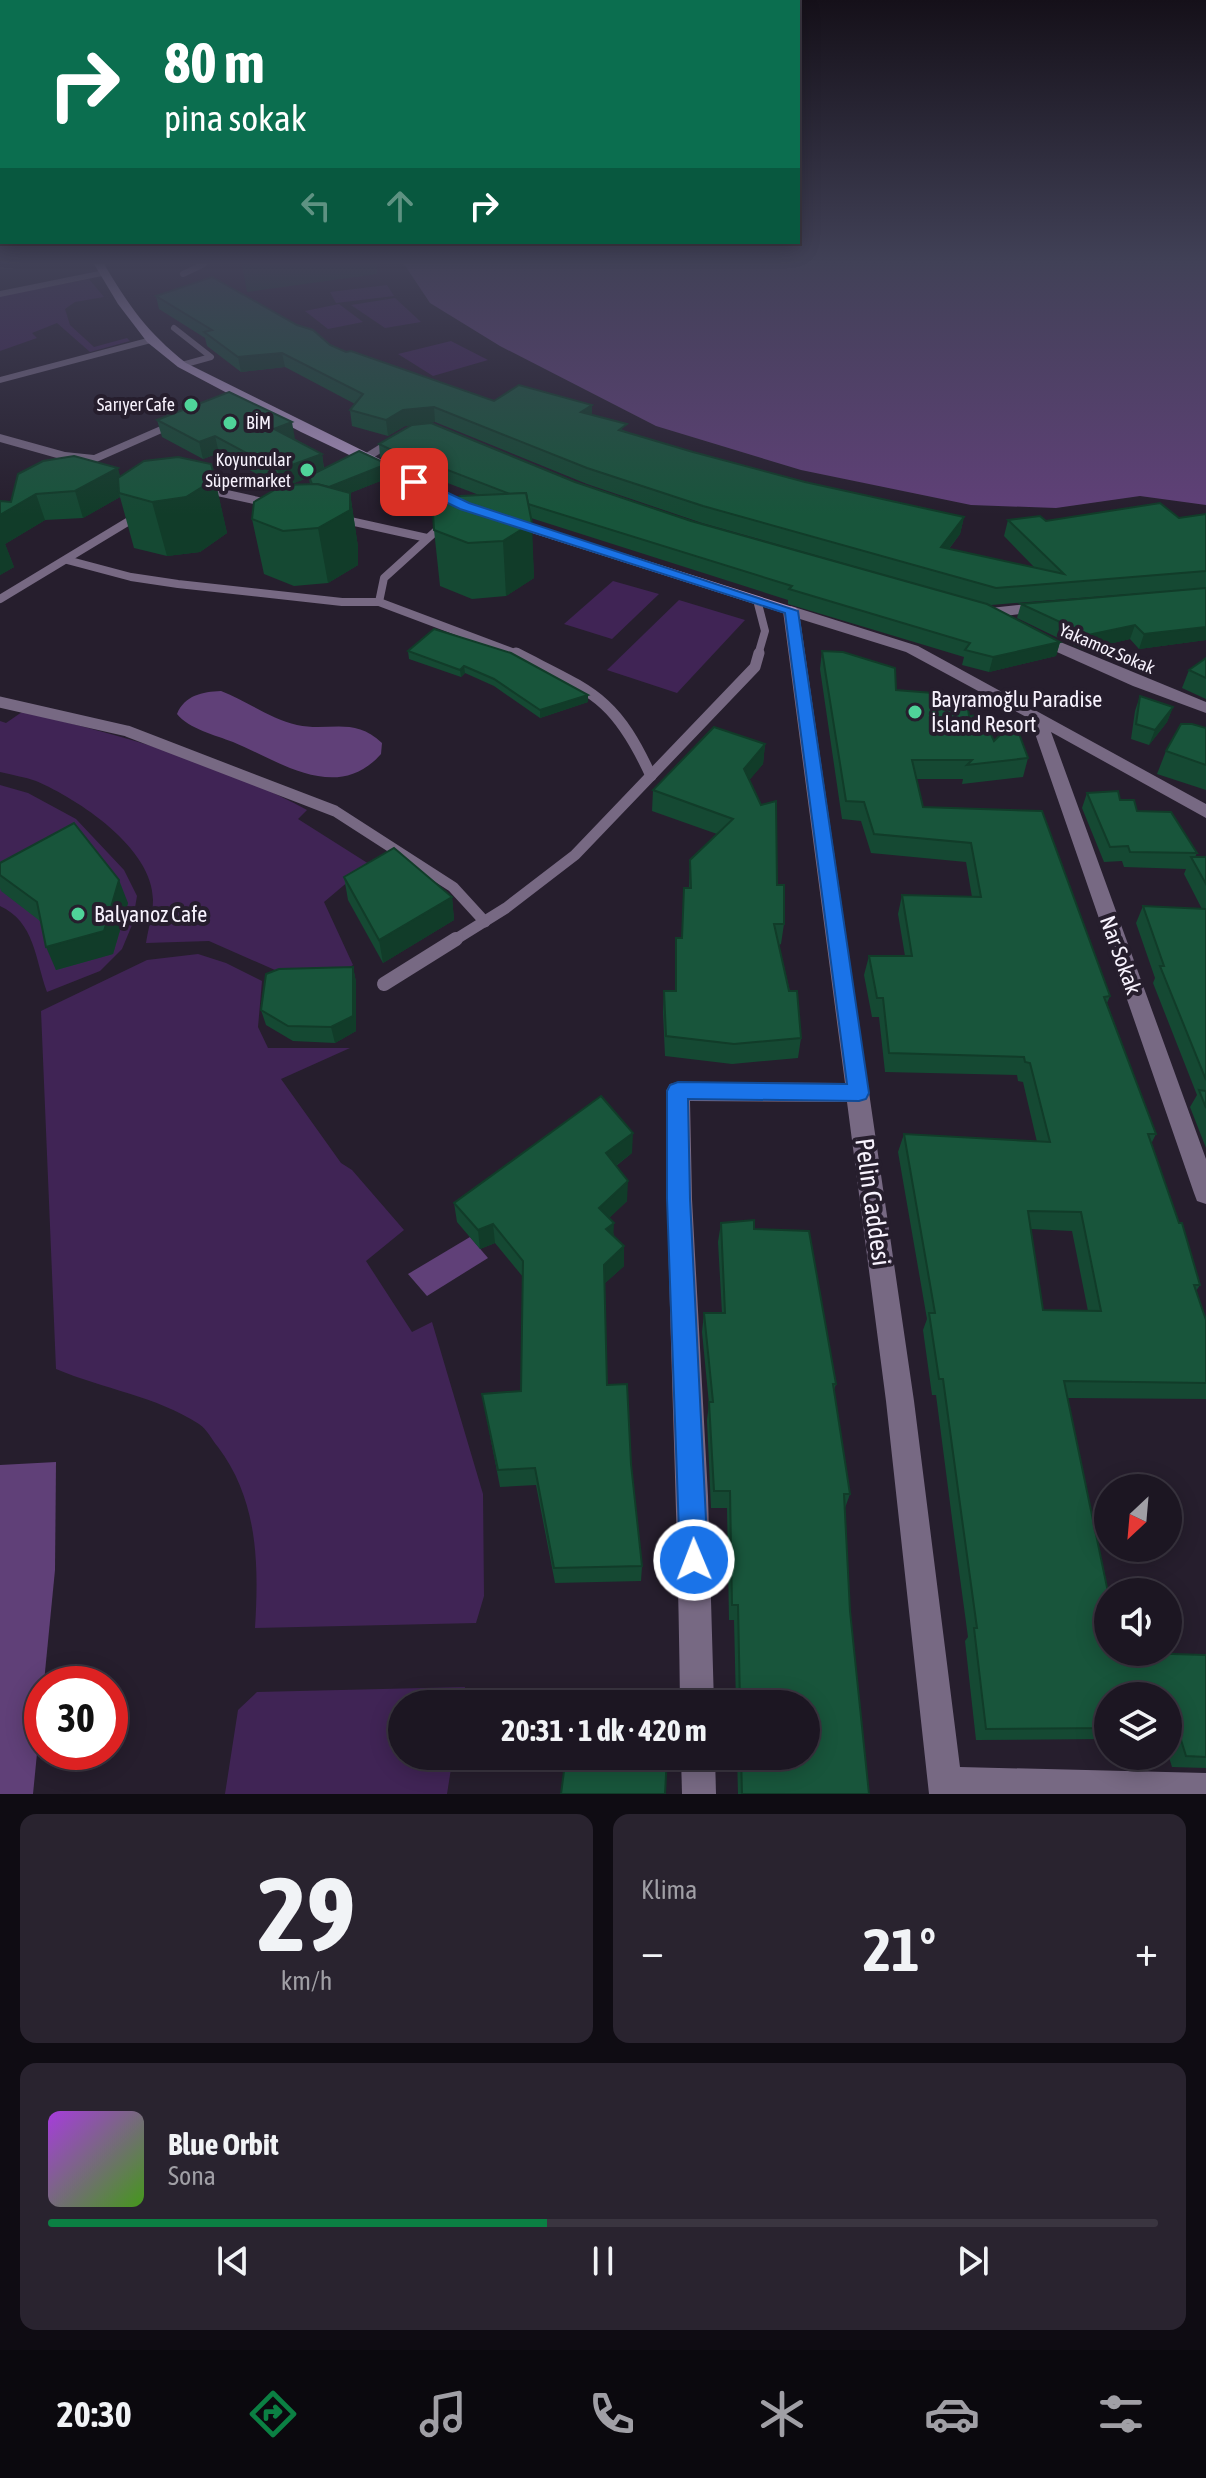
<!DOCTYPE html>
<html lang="tr">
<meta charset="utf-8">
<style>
:root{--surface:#1c1622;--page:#29232f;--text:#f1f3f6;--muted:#a09fa5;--line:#3a3540;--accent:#0b8043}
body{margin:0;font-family:"Asap Condensed",sans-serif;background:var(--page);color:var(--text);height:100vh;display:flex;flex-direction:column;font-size:30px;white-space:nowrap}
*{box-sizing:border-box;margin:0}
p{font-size:26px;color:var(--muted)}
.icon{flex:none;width:44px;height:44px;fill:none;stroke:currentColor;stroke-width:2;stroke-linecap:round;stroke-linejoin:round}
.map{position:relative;height:1794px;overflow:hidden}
.side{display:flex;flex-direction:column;gap:20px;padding:20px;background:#0f0c13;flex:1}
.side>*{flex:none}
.banner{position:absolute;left:0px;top:0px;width:800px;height:244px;box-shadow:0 4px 20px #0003,0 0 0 2px var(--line);background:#0b6e4f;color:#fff;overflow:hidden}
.needle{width:52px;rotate:206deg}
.controls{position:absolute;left:1094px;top:1474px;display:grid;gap:16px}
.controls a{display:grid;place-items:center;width:88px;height:88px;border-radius:50%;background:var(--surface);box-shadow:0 4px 20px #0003,0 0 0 2px var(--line);font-size:40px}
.speed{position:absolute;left:24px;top:1666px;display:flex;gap:16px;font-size:40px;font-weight:700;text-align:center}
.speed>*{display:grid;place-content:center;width:104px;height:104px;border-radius:50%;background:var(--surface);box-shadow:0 4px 20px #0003,0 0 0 2px var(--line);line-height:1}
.speed .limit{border:12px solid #d22;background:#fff;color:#111}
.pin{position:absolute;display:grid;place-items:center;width:68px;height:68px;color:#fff;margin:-34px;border-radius:16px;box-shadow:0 4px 12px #0006}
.me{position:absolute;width:88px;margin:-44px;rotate:359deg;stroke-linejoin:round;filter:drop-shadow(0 0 6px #0008)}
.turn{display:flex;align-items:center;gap:28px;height:168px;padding:0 32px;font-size:36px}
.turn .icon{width:104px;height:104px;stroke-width:2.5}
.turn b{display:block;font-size:56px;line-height:68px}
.lanes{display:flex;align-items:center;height:76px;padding:0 32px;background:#0003;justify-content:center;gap:40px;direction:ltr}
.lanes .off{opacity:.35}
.big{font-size:60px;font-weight:700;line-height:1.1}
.side .card{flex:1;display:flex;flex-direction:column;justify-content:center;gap:12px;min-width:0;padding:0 28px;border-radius:16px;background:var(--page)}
.side .dial{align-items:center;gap:0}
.dial b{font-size:104px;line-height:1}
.song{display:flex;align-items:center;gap:24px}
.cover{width:96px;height:96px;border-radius:12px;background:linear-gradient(135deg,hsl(280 70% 55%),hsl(100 70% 35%))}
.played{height:8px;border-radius:4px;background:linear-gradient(90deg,var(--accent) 45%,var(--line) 45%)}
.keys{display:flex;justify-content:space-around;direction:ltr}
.heat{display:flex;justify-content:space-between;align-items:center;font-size:44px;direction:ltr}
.side .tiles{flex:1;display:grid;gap:20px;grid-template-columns:1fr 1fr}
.card:last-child{grid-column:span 2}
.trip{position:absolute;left:388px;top:1690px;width:432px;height:80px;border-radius:40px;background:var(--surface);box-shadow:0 4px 20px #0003,0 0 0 2px var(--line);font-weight:700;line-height:80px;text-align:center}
.dock{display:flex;height:128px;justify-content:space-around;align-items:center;background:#0b090e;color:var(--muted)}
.dock .icon{width:56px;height:56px}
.dock .on{color:var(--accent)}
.dock b{font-size:36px;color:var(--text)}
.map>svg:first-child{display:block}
.green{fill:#402455}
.water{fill:#604078}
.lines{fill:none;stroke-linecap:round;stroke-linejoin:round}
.lane-far3{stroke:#776983;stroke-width:6}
.lane-far2{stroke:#776983;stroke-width:8}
.lane-far1{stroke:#776983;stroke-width:11}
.lane{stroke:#776983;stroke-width:14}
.street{fill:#776983;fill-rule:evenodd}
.secondary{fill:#a891bb;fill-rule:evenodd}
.wall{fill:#154933;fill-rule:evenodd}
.shaded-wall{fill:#113c29}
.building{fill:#18553b;stroke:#113c29;stroke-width:2;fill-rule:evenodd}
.route{fill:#1a73e8;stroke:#114b97;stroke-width:2}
.poi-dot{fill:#4fd399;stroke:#261e2d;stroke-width:3}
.labels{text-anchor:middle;stroke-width:8;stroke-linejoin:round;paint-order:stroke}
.far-poi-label{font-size:18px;fill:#f7f2fd;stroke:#261e2d;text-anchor:end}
.far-street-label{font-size:18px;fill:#f7f2fd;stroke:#261e2d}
.poi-label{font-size:22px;fill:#f7f2fd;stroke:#261e2d;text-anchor:start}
.street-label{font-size:22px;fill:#f7f2fd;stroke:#261e2d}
.near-street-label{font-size:26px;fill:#f7f2fd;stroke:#261e2d}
</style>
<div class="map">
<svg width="1206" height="1794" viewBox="0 0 1206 1794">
<rect width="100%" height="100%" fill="#261e2d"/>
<g class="green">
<path d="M89,279L104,297L75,302L65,309L70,325L94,347L127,338L130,341L90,352L57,323L32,333L37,338L0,351V296Z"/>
<path d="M387,285L394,296L336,303L330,292Z"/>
<path d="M395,298L421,322L385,328L351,305Z"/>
<path d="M339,304L363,322L328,329L305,311Z"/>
<path d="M451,341L488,360L433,376L398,354Z"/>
<path d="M613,581L659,594L612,639L564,624Z"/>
<path d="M679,600L745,620L677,693L607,670Z"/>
<path d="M22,712C120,734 218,762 307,810L298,819L369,864L324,902L353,965L344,970H275L209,941L146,943C148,929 153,914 153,900C153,848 78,799 36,781C25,777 12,775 0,772V721L6,723Z"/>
<path d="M0,785L28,793L76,819L124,870L137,896L132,925L122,949L100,971L47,992C35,959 35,922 0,906Z"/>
<path d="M198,954L226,963L262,981L258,1027L268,1048H350L281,1079L341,1163L352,1170L404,1230L366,1261L412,1332L432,1322L483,1494L484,1596L476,1623L255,1628C259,1564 258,1500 218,1447C212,1440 207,1429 199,1424C156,1396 103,1389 56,1369L41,1011L147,960Z"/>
<path d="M465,1687L462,1704H402V1756H453L447,1794H225L238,1710L257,1692Z"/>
</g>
<g class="water">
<path d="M404,264H1206V505L1140,496L1056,508L971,505L801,470L656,426L500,346L430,303Z"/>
<path d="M221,691C247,701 270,719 297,725C329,732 354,716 382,743L381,754C337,804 279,761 233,742C215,735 189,729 177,714C185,695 202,692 221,691Z"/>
<path d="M470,1237L488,1258L427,1296L408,1274Z"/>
<path d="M56,1462L55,1570L33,1794H0V1465Z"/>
</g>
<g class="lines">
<g class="lane-far3">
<path d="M183,274L204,264"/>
<path d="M174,328L211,357L182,365"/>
</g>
<g class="lane-far2">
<path d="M204,489L272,504"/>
<path d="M341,519L427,538"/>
<path d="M67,560L131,577L178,584L342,602H379L520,655"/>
<path d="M0,599L139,515"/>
<path d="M757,600L765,631L758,655"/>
<path d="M379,602L384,578L447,521"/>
</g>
<g class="lane-far1">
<path d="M516,653C591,692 614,695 651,776"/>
<path d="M0,702L127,731L335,811L453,887L485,922"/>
<path d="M453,941L506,908L575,855L755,667L759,653"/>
</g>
<path class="lane" d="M384,984L456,939"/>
<g class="street">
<path d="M104,270L107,275L0,297V291Z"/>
<path d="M151,337L155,338V342L0,383V377Z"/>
<path d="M179,418L189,421L65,476L59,472L60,469L80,461L64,460L0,442V434L65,452L94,455Z"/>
<path d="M398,433L408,436L368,461L358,458Z"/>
<path d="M1046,602L1054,607L1051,610L990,618L982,613L990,608Z"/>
<path d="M791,606L918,646L1206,804V818L1051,732L1206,1159V1204L1197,1201L1194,1193L1030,719L906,652L800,619L914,1401L960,1767L1206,1773V1794H929L886,1401L847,1102L690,1101L692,1199L708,1496L714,1704H680C678,1500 667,1295 666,1091L670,1084L678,1082L845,1083L783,611Z"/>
<path d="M1036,632L1206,702V713L1133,686L1030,640V634Z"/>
<path d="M681,1756H715L716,1794H682Z"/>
</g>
<g class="secondary">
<path d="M94,264H104C129,306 147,332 186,363L483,510L471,513L301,432L178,367L147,342L118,304Z"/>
<path d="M506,516L796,608L799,611L791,616L786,614L501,523V517Z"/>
</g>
</g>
<g class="wall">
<path d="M156,296L330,345L346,352L494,401L592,415L627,432L693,452L805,482L964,517L960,534L949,549L1035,568L1004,536L1008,520L1046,521L1179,518L1206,514V640L1139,649L1130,639L1083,650L1017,618L1021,604L1206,588L991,605L702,523L587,484L435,422L419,424L575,482L1060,642L1056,656L989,672L962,665L964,657L788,604V600L531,518L534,578L506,596L472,599L440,586L434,530L479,495L411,469L407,470L380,457L379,444L411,425L405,426L388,436L352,426L350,410L355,404L285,367L241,372L207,346L205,338L159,309Z"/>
<path d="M157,420L295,439L322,454L324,468L387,464L388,478L350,493L358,547V565L328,583L294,586L264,574L252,519L280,487L219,453L203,459L162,437ZM309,477L310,484L289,485Z"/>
<path d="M211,464L227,533L200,552L167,556L134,548L120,497L83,518L45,520L5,544L14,567L0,575L11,502L18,474L120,477Z"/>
<path d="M434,629L588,702L540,718L494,686L465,673L461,677L409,659L408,651Z"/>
<path d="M822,651L896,690L949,700L969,716L994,741L1028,758L1023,777L962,784L963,779H916L923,807L1042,811L1110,996L1107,1003L1156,1134L1151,1144L1200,1285L1196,1291L1206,1320V1399L1068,1398L1108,1652L1206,1655V1768L1172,1767L1168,1754V1696H1108V1739L976,1740L965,1641L968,1637L954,1534L936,1395H932L923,1330L927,1319L898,1152L904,1134L1037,1142L1023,1082L1018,1081L1017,1075L885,1072L879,1017H872L864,975L869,956H905L898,914L902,895L972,897L966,862L871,853L861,821L842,819L820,669ZM1031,1229L1072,1231L1088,1311L1043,1310Z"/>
<path d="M1206,658V699L1182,688L1189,670Z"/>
<path d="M1140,696L1173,707L1167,722L1149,745L1131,739L1135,711Z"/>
<path d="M1206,728V790L1157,774L1166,751Z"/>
<path d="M765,744L763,764L749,780L777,885L784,924L781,944L779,945L801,1038L798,1058L732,1064L665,1056L663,1012L664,991H675L676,938H682L689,888L690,860L717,834L652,811L653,790Z"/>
<path d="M1087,793L1137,811L1197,853L1195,857H1206V1148L1190,1107L1197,1095L1153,983L1155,978L1136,923L1143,906L1202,909L1184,874L1186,869L1124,867L1122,861L1104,862L1082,808Z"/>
<path d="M0,863L128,903L113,954L56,970L40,921L1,891L0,888Z"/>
<path d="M344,877L452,897L454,920L383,963L348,900Z"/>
<path d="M353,967L356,982V1031L335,1043L293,1041L266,1025L261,1010Z"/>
<path d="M632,1153L616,1166L627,1201L609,1218L614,1236L624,1266L604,1284L607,1385L631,1464L642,1566L641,1581L555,1583L536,1485L500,1487L482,1394L521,1391L523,1277L495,1243L480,1249L457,1222L454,1203Z"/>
<path d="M721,1223L754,1229L836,1384L834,1390L850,1494L845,1508L850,1611L869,1794H738L737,1756H806V1704H736L734,1620H729L727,1508H711L707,1420L709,1404L702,1332L704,1313H722L718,1242Z"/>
</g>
<g class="shaded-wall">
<path d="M255,264H377V274L247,292L242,265Z"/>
<path d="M282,353L285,367L241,372L238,357Z"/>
<path d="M592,405V420L581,412Z"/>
<path d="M434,407L435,422L405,426L388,436L386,420L403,410Z"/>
<path d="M292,422L295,439L277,446L274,429Z"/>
<path d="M215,436L219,453L203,459L199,442Z"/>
<path d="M322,454L324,472L281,488L278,470Z"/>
<path d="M409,455L411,469L407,470L406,457Z"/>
<path d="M387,464L388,478L350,493L358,547V565L328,583L318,528L316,492Z"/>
<path d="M118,468L125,494L119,493L120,497L83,518L75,491Z"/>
<path d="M215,479L227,533L200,552L167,556L152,502Z"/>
<path d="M36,494L45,520L5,544L14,567L0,575V515Z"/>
<path d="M964,517L960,534L937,564L941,547Z"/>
<path d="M532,523L534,578L506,596L503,541Z"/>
<path d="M1135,625L1130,639L1083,650L1088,635Z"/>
<path d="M1206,627V640L1139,649L1144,634Z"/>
<path d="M1060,642L1056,656L989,672L993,657Z"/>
<path d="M464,666L465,673L461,677L460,670Z"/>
<path d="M588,695V702L540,718V710Z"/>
<path d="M1173,707L1167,722L1149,745L1155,730Z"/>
<path d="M765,744L763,764L742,789L744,769Z"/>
<path d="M119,880L128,903L113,954L56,970L46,947Z"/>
<path d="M452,897L454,920L383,963L379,940Z"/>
<path d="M353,967L356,982V1031L335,1043L331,1027Z"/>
<path d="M633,1133L632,1153L606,1173V1153Z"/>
<path d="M628,1181L627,1201L599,1228V1208Z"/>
<path d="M614,1223L613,1242L606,1229Z"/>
<path d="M493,1224L495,1243L480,1249L478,1230Z"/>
<path d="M624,1246V1266L604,1284V1265Z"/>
</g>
<g class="building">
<path d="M212,277L297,325L313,330L330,345L346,352L351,351L494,401L519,385L592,405L581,412L627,424L619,430L693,452L805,482L964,517L941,547L1064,574L1008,520L1040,516L1046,521L1160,503L1179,518L1206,514V571L996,588L703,506L587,468L434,407L403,410L386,420L350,410L363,394L282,353L238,357L204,332L212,330L156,296Z"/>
<path d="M229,392L292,422L274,429L322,454L278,470L215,436L199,442L157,420Z"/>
<path d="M431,423L575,482L691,521L987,604L1060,642L993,657L965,650L970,643L789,589L792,586L528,504L526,493L510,494L409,455L406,457L379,444L412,425Z"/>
<path d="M359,451L387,464L329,487L317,484H312L309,476Z"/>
<path d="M74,456L118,468L75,491L36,494L0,515V501L11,502L18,474L43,461Z"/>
<path d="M178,457L211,464L215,479L186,497L152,502L119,493L118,478L144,461Z"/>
<path d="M317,484L350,493V510L318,528L283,531L252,519L254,502L283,485Z"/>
<path d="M526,493L532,523L503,541L468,543L434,530L433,513L460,496Z"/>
<path d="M1206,588V627L1144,634L1135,625L1088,635L1021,604Z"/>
<path d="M434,629L511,653L588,695L540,710L494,679L464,666L460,670L408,651Z"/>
<path d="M822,651L843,652L895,668L896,690L946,694L949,700L967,701L969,716L982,715L994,741L1004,731H1018L1028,758L967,765L972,760H912L923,807L1042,811L1110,996L1104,997L1156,1134H1148L1179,1223H1182L1200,1285H1194L1206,1320V1383L1064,1381L1108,1592V1652L1206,1655V1757L1186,1756L1177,1727H1168V1696H1108V1728L986,1729L974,1628H977L962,1519L943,1379H939L929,1313H935L904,1134L1050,1142L1030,1063L1025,1062L1024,1057L889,1053L883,998H877L869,956H912L902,895L981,897L971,843L874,834L864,802L846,801ZM1028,1211L1081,1212L1101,1311L1043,1310Z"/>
<path d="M1206,658V678L1189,670Z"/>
<path d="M1140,696L1173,707L1155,730L1136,724Z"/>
<path d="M1181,724H1192L1206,728V765L1166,751Z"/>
<path d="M714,727L765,744L744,769L761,805L776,801L777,885H784V924H774L789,991H797L801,1038L734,1044L666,1036L664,991H676V938H682L684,888H691L690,860L733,819L653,790Z"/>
<path d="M1118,791L1120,800H1134L1137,811L1171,812L1197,853L1130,852L1128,846L1110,847L1087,793Z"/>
<path d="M74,823L119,880L104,931L46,947L37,902L0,875V863Z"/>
<path d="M394,848L452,897L379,940L344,877Z"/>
<path d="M1191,857H1206V884Z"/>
<path d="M1143,906L1206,909V1080L1160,966H1164Z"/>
<path d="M353,967V1016L331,1027L288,1026L261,1010L266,974L279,969Z"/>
<path d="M1199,1090L1206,1091V1108Z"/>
<path d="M601,1096L633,1133L606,1153L628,1181L599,1208L614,1223L606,1229L624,1246L604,1265L607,1385L627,1384L631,1464L642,1566L554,1568L535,1468L498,1470L482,1394L521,1391L523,1261L493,1224L478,1230L454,1203Z"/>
<path d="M754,1220V1229L809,1231L836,1384H833L850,1494H844L850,1611L869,1794H742L741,1756H806V1704H740L738,1605H732L730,1491H714L709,1402H713L704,1313H725L721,1223Z"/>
<path d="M566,1756H667L665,1794H561Z"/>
</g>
<linearGradient id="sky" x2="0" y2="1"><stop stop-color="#151019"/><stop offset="0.51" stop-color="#414157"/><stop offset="1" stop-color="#414157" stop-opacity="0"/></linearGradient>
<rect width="1206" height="515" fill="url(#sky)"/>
<path class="route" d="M410,479H419L469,503L798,611L869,1093L866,1099L859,1101L688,1099L690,1199L708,1560L704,1570L694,1575L684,1570L680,1560L667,1199V1091L670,1085L678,1082L847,1084L785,613L460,509L410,485Z"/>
<g class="poi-dot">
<circle cx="191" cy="405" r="8"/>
<circle cx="230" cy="423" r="8"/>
<circle cx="307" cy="470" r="8"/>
<circle cx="915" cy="712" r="8"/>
<circle cx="78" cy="914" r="8"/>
</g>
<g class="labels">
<g class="far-poi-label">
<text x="175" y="411">Sarıyer Cafe</text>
<text x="246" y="429" text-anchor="start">BİM</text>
<text x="291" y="466">Koyuncular<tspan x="291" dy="21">Süpermarket</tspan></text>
</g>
<g class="far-street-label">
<text transform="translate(1107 649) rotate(23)" y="6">Yakamoz Sokak</text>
</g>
<g class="poi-label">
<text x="931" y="707">Bayramoğlu Paradise<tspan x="931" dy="25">İsland Resort</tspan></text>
<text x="94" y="922">Balyanoz Cafe</text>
</g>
<g class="street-label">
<text transform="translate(1121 955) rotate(70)" y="8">Nar Sokak</text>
</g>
<g class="near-street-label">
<text transform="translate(873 1202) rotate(82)" y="9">Pelin Caddesi</text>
</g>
</g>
</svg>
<div class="controls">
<a><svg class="needle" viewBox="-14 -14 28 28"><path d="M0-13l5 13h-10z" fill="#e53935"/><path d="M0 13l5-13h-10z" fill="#a09fa5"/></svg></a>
<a><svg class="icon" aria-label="sound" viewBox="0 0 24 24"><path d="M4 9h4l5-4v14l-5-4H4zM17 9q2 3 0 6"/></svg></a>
<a><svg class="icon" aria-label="layers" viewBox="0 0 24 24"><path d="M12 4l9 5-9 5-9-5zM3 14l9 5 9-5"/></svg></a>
</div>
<div class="speed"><div class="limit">30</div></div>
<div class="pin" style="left:414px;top:482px;background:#d93025"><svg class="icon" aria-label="arrive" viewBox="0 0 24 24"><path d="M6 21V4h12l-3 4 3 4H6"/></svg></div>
<svg class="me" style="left:694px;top:1560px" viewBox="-20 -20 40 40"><circle r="17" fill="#1a73e8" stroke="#fff" stroke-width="3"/><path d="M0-11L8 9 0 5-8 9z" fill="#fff"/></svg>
<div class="trip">20:31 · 1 dk · 420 m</div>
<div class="banner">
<div class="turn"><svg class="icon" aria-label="right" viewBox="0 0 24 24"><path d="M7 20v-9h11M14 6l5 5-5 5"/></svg><div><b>80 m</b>pina sokak</div></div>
<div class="lanes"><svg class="icon off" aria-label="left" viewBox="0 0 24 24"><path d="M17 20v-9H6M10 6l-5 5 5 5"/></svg><svg class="icon off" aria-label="ahead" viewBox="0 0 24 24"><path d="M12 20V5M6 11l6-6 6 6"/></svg><svg class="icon" aria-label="right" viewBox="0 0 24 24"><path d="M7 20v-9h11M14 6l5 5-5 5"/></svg></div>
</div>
</div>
<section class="side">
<div class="tiles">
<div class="card dial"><b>29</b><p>km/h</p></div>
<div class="card"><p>Klima</p>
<div class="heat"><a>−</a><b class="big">21°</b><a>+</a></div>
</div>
<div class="card">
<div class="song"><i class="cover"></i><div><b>Blue Orbit</b><p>Sona</p></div></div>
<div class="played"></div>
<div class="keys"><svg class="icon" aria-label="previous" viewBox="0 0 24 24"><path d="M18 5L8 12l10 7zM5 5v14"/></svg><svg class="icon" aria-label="pause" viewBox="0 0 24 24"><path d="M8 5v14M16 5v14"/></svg><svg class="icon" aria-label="next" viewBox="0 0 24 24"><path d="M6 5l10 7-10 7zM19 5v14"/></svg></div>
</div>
</div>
</section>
<nav class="dock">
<b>20:30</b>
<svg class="icon on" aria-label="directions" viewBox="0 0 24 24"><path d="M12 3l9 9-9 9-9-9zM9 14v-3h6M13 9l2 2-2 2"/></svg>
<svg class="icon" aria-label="music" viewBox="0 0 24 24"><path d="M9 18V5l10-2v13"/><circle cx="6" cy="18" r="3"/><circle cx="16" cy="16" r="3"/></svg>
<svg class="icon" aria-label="phone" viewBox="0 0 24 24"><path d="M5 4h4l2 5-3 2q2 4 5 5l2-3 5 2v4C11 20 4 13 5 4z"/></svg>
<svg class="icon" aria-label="climate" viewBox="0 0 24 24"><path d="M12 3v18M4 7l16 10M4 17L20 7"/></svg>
<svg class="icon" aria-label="car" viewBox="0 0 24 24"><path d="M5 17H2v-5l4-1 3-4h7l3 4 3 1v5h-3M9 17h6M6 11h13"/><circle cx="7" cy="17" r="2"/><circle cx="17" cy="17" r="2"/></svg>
<svg class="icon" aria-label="filters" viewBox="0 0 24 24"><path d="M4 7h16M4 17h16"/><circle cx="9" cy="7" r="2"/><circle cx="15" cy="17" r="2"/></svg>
</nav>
